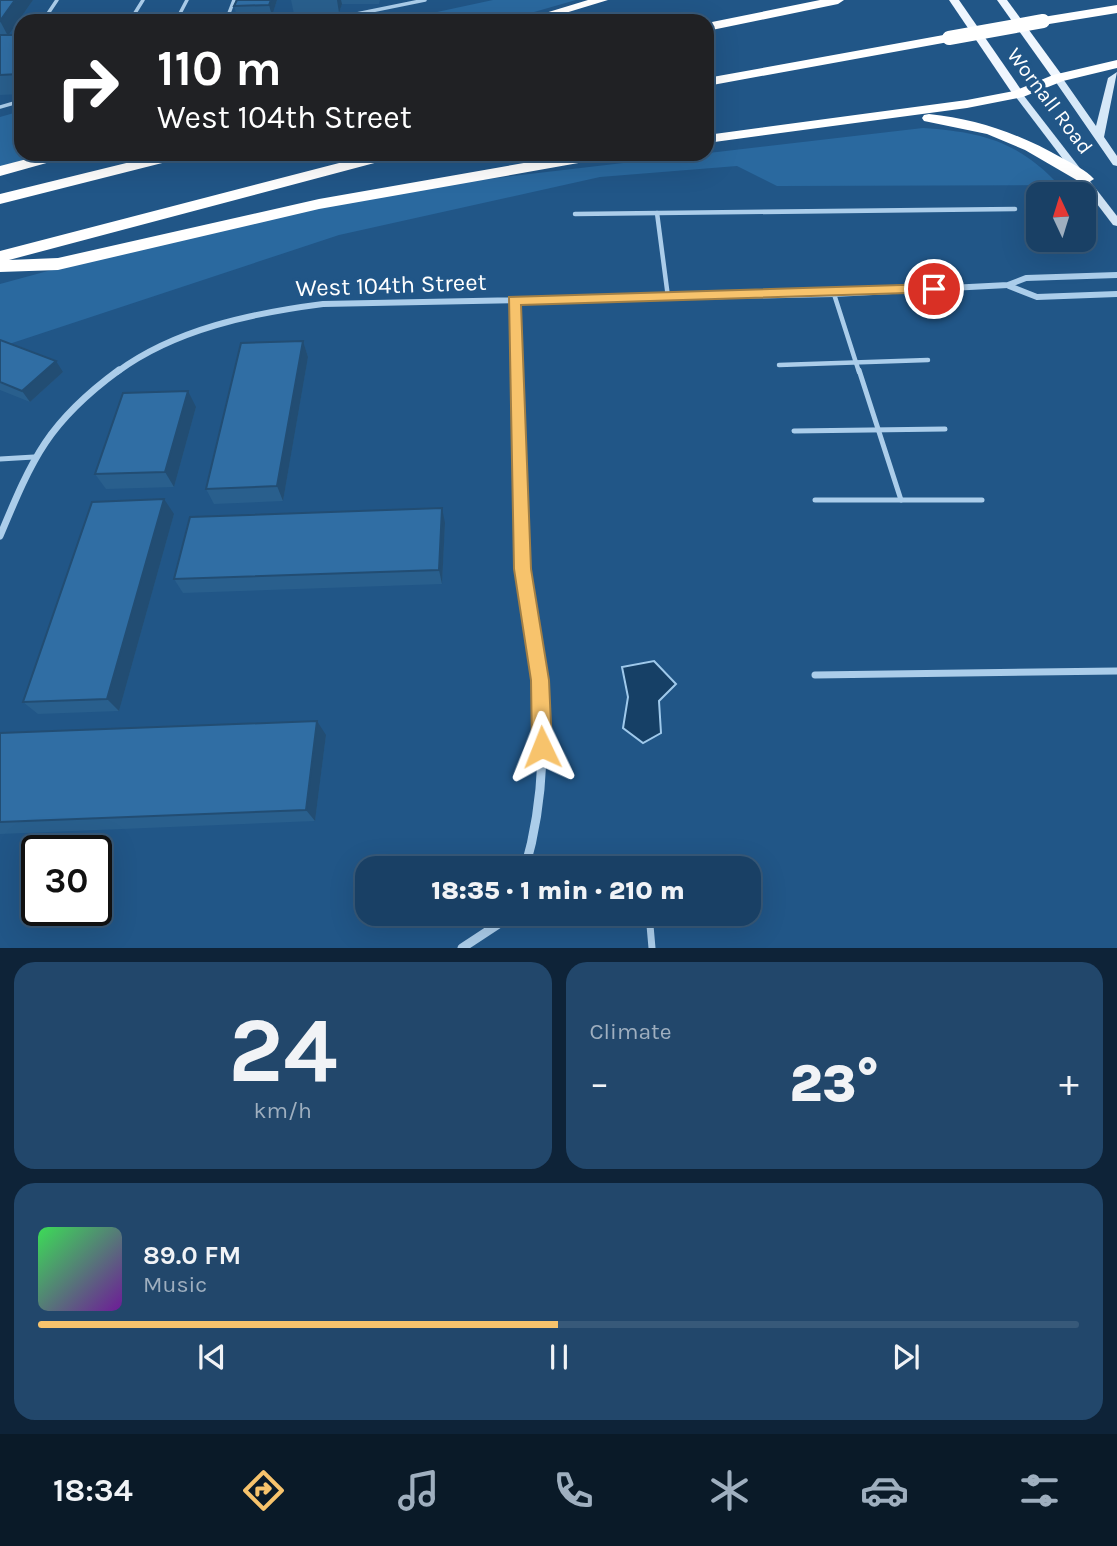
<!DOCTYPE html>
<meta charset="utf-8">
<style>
:root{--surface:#194065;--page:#22476b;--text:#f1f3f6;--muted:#9fafbf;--line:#375979;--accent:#f7c36c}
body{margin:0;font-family:Karla,sans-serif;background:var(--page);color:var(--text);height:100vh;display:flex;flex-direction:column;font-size:26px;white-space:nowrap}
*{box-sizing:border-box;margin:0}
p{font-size:23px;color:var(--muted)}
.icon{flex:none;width:38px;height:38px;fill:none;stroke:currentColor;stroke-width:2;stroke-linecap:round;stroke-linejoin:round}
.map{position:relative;height:948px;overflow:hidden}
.details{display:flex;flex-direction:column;gap:14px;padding:14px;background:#0e2338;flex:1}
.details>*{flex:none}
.banner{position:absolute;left:14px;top:14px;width:700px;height:147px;border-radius:21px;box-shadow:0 7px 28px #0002,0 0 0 2px var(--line);background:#202124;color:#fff;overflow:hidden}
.needle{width:46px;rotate:356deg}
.controls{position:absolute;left:1026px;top:182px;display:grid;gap:14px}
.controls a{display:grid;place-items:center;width:70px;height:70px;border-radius:14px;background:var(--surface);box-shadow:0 7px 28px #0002,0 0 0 2px var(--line);font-size:35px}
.speed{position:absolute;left:21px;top:835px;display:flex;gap:14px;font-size:35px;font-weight:700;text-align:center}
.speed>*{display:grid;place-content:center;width:91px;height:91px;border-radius:50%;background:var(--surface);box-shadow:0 7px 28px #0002,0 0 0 2px var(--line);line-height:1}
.speed .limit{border:4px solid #111;border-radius:10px;background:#fff;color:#111}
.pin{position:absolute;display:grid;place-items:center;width:60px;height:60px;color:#fff;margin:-30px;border:4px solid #fff;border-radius:50%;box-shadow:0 2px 7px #0007}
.me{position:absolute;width:77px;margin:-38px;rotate:358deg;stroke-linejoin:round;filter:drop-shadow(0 0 5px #0008)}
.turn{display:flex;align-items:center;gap:24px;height:147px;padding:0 28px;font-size:32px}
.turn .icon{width:91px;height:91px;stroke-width:2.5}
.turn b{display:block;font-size:49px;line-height:60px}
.big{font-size:52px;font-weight:800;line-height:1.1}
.details .widget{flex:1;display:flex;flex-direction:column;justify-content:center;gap:10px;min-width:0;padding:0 24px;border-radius:21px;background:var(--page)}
.details .dial{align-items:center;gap:0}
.dial b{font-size:91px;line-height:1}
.song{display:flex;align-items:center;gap:21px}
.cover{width:84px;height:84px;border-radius:10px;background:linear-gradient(135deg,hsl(130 70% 55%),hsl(280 70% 35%))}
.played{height:7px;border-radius:4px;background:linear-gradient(90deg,var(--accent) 50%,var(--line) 50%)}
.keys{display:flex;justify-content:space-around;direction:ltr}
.heat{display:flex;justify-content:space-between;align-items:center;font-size:38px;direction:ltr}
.details .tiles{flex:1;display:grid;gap:14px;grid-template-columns:1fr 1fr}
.widget:last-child{grid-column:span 2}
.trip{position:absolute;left:355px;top:856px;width:406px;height:70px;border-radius:21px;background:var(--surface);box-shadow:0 7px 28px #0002,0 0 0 2px var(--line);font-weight:800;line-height:70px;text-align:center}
.dock{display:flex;height:112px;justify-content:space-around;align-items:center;background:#0a1a28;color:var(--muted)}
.dock .icon{width:49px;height:49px}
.dock .on{color:var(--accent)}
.dock b{font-size:32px;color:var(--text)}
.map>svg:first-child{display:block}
.green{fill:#2a699f}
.water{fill:#164066;stroke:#9fc9eb;stroke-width:2}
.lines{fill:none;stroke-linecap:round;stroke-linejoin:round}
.lane-far3{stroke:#abcdea;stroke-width:3.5}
.lane-far2{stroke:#abcdea;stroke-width:4.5}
.lane-far1{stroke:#abcdea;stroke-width:5}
.lane{stroke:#abcdea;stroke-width:7}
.street-far2{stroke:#abcdea;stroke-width:6}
.street-far1{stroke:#abcdea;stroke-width:7}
.street{stroke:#abcdea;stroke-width:9}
.secondary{fill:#d6e8f8;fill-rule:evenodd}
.primary{fill:#eff6fe;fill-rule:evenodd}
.highway{fill:#fff;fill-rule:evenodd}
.highway-bridge{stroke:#fff;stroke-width:14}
.wall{fill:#295f8d}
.shaded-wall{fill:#224d73}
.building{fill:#306ea4;stroke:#224d73;stroke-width:2}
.route{fill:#f7c36c;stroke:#a17f46;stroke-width:2}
.labels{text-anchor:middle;stroke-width:7;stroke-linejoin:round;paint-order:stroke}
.far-street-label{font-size:21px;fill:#fff;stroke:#215687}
.street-label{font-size:24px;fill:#fff;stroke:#215687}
</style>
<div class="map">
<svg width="1117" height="948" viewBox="0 0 1117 948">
<rect width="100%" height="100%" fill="#215687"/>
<g class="green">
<path d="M493,0H576L503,21H395Z"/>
<path d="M21,111V154H44L0,167V117Z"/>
<path d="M923,128C981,132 1018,141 1059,185L777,186L737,166L600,177L339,235L0,347V284L210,227L462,182Z"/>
</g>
<path class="water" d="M654,661L676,684L659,701L661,733L643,743L623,728L628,697L622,667Z"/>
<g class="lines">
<g class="lane-far3">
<path d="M43,21L57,0"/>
<path d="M130,21L143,0"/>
<path d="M176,21L187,0"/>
<path d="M226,21L234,0"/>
<path d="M322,21L425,0"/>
<path d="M0,107L21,101"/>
</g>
<g class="lane-far2">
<path d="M657,213L668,297"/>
<path d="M575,214L1015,209"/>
<path d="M834,294L859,372"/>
<path d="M779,365L928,360"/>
</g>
<g class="lane-far1">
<path d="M859,370L901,500"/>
<path d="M794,431L945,429"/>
<path d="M0,459L34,457"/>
<path d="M815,500H982"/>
</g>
<g class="lane">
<path d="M815,675L1117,671"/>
<path d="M644,861L645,868"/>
<path d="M649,914L652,948"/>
</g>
<g class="street-far2">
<path d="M1009,286L1037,297L1117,294"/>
<path d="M514,300L516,372"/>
<path d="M117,372C175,329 253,313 323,304L834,294L1008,285L1026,278L1117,275"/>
</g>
<g class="street-far1">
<path d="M516,370L522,567L531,628"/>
<path d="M0,536C33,457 48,422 119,370"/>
</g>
<g class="street">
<path d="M525,868C548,789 546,707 531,627"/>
<path d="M462,948L497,925L504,914"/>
</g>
<g class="secondary">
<path d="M1117,72L1104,137L1117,156V166L1113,165L1053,78L1061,76L1096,126L1108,78Z"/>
<path d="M1015,92H1021L1117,216V226L1113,225L1015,96Z"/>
</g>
<g class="primary">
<path d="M949,0H959L1024,94L1022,96H1014Z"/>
<path d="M997,0H1007L1064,78L1062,80H1054Z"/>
</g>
<g class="highway">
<path d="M588,0H608L539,21H519Z"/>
<path d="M820,0H844L838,4L707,31V23Z"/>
<path d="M1117,5V13L1043,25L1037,21L1043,17Z"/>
<path d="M949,34L954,35V41L707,86V78Z"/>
<path d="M1117,60V68L1063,81L1023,97L967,108L707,143V135L967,100L1014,91L1053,75Z"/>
<path d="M929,114C977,119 1020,134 1062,158C1073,164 1086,170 1094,179L1086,184L1080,182L1025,150L987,134L924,121L922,118L924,115Z"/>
<path d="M46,154H71L68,157L0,176V166Z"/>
<path d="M163,154H189L186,157L0,204V194Z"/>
<path d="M374,154H400L397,157L9,260L58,258L319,199L575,154H609L601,159L319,209L58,270L0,272V251Z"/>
</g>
<path class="highway-bridge" d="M949,38L1043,21"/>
</g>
<g class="wall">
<path d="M0,0H33L9,35H21V94L0,95Z"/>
<path d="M237,0H277L272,16H237L234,6Z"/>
<path d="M291,0H380L379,4H342L339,13L294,14Z"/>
<path d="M0,340L63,372L30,402L0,390Z"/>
<path d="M303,341L308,357L283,501L214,504L206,489Z"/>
<path d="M196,407L174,487L106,489L95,474Z"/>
<path d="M174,514L119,711L38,714L23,702Z"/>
<path d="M445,523L442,584L183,593L174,579Z"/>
<path d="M0,733L326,735L315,821L0,834Z"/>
</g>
<g class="shaded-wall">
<path d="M15,0H33L8,36L0,21Z"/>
<path d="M271,0H277L272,16L269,5Z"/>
<path d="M337,0H341L342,4L339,13Z"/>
<path d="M303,341L308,357L283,501L277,486Z"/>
<path d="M56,361L63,372L30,402L22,391Z"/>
<path d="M188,391L196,407L174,487L165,472Z"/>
<path d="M164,499L174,514L119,711L107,699Z"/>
<path d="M442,508L445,523L442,584L439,570Z"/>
<path d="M317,721L326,735L315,821L306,810Z"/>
</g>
<g class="building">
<path d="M0,0H15L0,21Z"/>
<path d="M237,0H271L269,5L234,6Z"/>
<path d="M0,35H21V71L19,74L0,75Z"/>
<path d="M0,340L56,361L22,391L0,382Z"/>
<path d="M303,341L277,486L206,489L241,343Z"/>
<path d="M188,391L165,472L95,474L123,393Z"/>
<path d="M164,499L107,699L23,702L92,502Z"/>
<path d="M442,508L439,570L174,579L190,517Z"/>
<path d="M317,721L306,810L0,822V733Z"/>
</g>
<path class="route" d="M934,284L939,286V292L521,305L531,569L549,680L552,747L549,754L542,757L535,754L532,747L531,680L514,569L509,297Z"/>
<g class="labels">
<g class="far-street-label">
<text transform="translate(1050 101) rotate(53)" y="7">Wornall Road</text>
</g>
<g class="street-label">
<text transform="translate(391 285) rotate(-2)" y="8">West 104th Street</text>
</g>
</g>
</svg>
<div class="controls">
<a><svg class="needle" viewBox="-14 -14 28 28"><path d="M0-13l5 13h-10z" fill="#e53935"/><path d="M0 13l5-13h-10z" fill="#9fafbf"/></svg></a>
</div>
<div class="speed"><div class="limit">30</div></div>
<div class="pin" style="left:934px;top:289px;background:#d93025"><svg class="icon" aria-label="arrive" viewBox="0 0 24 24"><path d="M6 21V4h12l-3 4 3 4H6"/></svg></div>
<svg class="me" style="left:542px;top:747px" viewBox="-20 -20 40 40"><path d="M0-17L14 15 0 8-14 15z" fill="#f7c36c" stroke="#fff" stroke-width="4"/></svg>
<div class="trip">18:35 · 1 min · 210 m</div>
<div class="banner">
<div class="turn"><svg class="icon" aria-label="right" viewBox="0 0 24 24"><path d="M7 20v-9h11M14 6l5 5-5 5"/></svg><div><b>110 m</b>West 104th Street</div></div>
</div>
</div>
<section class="details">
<div class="tiles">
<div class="widget dial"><b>24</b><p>km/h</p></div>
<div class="widget"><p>Climate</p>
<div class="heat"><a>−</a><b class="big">23°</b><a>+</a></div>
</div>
<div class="widget">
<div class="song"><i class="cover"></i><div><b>89.0 FM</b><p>Music</p></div></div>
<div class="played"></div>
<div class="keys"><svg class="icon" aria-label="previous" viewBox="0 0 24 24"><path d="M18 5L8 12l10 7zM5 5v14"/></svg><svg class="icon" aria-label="pause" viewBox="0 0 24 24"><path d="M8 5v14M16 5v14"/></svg><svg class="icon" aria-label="next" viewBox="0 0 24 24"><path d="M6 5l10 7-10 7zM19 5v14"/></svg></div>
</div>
</div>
</section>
<nav class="dock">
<b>18:34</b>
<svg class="icon on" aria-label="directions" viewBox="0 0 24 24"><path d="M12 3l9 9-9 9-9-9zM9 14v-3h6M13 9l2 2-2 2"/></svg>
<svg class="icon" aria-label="music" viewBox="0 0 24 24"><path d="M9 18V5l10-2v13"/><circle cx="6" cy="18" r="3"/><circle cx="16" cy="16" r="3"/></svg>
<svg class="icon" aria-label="phone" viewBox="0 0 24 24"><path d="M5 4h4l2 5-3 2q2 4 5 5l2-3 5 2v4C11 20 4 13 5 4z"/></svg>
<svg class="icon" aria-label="climate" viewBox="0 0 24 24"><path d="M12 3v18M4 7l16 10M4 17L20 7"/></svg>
<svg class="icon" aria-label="car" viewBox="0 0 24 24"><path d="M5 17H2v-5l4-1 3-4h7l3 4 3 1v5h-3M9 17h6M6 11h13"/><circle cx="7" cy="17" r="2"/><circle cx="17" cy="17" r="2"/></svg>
<svg class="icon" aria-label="filters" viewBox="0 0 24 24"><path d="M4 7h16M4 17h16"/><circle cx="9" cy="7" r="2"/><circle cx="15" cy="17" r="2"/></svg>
</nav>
